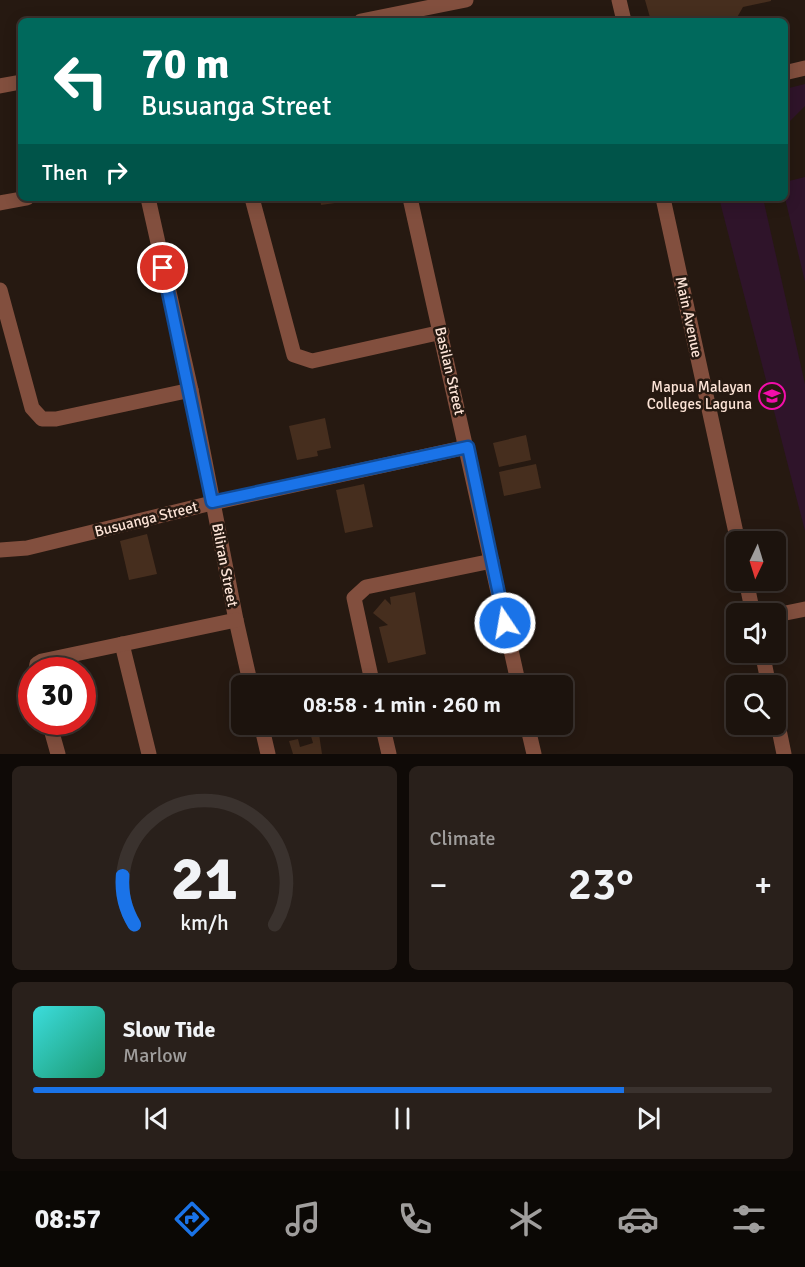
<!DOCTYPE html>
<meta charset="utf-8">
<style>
:root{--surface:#1c130d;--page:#29201b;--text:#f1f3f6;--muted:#a09e9d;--line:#3a322e;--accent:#1a73e8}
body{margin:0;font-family:Signika,sans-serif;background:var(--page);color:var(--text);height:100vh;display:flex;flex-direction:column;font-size:22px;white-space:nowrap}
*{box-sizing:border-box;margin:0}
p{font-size:20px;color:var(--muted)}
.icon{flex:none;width:33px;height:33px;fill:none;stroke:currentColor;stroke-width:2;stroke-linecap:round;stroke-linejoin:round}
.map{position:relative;height:754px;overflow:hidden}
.side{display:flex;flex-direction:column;gap:12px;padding:12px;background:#0f0a07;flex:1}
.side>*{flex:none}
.hud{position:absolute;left:18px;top:18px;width:770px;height:183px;border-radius:9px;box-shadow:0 3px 15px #0003,0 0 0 2px var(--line);background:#00695c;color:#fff;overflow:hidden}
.needle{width:39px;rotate:184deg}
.buttons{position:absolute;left:726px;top:531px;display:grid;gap:12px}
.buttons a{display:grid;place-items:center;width:60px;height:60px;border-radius:9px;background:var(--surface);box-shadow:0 3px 15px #0003,0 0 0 2px var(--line);font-size:30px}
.speed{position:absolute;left:18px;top:657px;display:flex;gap:12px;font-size:30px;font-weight:700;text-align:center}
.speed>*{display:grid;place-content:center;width:78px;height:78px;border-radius:50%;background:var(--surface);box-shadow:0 3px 15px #0003,0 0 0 2px var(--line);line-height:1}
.speed .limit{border:9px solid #d22;background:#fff;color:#111}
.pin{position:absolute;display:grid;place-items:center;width:51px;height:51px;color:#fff;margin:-26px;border:3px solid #fff;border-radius:50%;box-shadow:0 2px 6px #0007}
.me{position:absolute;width:66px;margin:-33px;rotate:348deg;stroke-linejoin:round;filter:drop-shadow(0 0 4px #0008)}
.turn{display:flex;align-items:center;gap:21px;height:126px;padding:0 24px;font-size:27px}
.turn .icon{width:78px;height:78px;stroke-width:2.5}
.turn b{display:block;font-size:42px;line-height:51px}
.then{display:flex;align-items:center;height:57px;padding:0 24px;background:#0003;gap:12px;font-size:22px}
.big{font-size:45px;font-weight:600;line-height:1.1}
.side .tile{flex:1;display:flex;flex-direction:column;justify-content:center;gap:9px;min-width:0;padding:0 21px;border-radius:9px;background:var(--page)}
.side .dial{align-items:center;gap:0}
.dial svg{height:156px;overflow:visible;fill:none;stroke:var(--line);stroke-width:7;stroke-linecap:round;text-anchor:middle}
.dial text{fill:var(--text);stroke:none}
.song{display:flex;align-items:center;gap:18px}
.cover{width:72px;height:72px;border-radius:9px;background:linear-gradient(135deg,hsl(180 70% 55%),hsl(160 70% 35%))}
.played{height:6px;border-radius:3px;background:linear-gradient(90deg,var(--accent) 80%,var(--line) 80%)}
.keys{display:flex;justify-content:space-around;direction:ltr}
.heat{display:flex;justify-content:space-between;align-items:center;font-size:33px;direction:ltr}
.side .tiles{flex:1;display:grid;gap:12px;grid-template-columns:1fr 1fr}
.tile:last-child{grid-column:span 2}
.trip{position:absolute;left:231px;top:675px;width:342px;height:60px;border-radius:9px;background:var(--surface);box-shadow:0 3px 15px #0003,0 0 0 2px var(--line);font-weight:600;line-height:60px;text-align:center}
.tabs{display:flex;height:96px;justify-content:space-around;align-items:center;background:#0b0805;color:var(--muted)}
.tabs .icon{width:42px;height:42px}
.tabs .selected{color:var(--accent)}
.tabs b{font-size:27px;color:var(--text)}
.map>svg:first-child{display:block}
.green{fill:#2f142a}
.building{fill:#462e1e}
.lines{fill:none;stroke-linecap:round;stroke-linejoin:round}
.minor{stroke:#824f3e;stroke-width:15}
.route-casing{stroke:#114b97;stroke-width:15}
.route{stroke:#1a73e8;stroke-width:10}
.labels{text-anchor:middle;stroke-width:5;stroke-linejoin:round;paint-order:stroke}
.street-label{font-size:15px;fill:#fde4d7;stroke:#261911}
.poi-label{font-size:15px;fill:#fde4d7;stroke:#261911;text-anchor:end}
</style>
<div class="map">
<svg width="805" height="754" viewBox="0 0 805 754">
<rect width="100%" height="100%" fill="#261911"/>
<g class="green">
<path d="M805,84V106L785,126V89Z"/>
<path d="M805,177V282L784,194L785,182Z"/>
<path d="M719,198H763L805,384V531Z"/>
</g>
<g class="building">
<path d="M645,0H771V1L743,7L735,21H651Z"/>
<path d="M320,198H348L349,201L321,205Z"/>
<path d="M325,418L331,448L317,451L318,456L297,460L289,426Z"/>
<path d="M526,435L531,460L499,467L493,443Z"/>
<path d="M536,464L541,488L504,496L499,472Z"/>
<path d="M364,484L373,527L345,533L336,490Z"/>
<path d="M147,534L157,574L129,580L120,541Z"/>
<path d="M415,592L426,654L388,663L379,627L388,625L373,613L385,599L391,605L390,597Z"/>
<path d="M319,734L322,754H293L289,741L298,739L300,747L313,743L311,736Z"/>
</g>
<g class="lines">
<g class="minor">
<path d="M619,0L624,21"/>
<path d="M361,21L466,0"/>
<path d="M784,73L805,68"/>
<path d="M0,86L21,82"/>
<path d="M148,198L191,390L236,620L251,686"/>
<path d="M252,198L294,355L312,361L442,332"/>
<path d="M410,198L519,686"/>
<path d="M663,198L738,542"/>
<path d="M0,203L27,198"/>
<path d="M0,290L32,408L42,419H56L191,390"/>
<path d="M0,550L27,548L212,503L467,447"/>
<path d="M746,580L753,614"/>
<path d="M776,615L805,609"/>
<path d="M122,644L149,754"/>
<path d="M762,652L769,686"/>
<path d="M36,670L37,664L42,661L236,620"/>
<path d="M373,686L354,598L366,587L492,561"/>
<path d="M776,715L784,754"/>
<path d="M49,722L58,754"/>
<path d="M261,724L268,754"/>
<path d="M382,724L389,754"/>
<path d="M527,724L534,754"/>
</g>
</g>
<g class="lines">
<defs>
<path id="route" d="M163,268L212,502L468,447L505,623"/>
</defs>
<use href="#route" class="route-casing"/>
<use href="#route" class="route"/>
</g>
<defs>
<symbol id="university-ring" viewBox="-11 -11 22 22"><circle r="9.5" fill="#261911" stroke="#f20eaa" stroke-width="1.5"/><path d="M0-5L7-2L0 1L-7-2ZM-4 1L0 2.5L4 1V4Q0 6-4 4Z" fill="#f20eaa"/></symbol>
</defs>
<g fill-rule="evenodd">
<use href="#university-ring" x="757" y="381" width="30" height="30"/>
</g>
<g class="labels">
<g class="street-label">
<text transform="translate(689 317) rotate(78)" y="5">Main Avenue</text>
<text transform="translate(450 371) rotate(77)" y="5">Basilan Street</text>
<text transform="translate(146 519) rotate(-14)" y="5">Busuanga Street</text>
<text transform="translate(225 565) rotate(79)" y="5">Biliran Street</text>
</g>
<g class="poi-label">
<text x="752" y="392">Mapua Malayan<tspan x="752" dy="17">Colleges Laguna</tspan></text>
</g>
</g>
</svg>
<div class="buttons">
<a><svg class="needle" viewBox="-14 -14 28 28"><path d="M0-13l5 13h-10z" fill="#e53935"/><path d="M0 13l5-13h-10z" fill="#a09e9d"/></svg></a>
<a><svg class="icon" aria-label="sound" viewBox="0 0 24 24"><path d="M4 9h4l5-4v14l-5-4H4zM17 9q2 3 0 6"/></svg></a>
<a><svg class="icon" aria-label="search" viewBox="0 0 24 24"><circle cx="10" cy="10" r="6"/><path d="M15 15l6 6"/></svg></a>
</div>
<div class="speed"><div class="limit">30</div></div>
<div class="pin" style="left:163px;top:268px;background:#d93025"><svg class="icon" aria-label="arrive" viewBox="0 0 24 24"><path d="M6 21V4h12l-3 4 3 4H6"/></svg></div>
<svg class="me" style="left:505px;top:623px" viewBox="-20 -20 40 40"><circle r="17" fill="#1a73e8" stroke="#fff" stroke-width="3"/><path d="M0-11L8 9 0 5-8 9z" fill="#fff"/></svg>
<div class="trip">08:58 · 1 min · 260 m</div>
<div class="hud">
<div class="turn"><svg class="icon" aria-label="left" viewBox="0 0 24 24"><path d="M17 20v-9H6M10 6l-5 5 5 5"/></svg><div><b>70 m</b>Busuanga Street</div></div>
<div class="then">Then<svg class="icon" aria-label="right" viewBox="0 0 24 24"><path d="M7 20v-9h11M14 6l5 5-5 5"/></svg></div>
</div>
</div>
<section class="side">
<div class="tiles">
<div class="tile dial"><svg viewBox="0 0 100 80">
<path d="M14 69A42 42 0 1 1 86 69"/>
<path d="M14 69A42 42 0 0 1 8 44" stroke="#1a73e8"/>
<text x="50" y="56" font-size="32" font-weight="700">21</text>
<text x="50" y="72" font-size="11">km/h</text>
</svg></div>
<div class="tile"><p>Climate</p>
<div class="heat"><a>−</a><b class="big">23°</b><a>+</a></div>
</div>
<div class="tile">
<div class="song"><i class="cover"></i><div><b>Slow Tide</b><p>Marlow</p></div></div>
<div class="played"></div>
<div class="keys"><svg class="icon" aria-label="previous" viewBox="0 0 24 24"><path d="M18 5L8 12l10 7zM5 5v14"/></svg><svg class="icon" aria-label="pause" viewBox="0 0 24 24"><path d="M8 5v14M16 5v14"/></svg><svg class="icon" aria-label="next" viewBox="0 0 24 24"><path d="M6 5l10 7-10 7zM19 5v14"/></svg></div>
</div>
</div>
</section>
<nav class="tabs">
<b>08:57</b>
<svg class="icon selected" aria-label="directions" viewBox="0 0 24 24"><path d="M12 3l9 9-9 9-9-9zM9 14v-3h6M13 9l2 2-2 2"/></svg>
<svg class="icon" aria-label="music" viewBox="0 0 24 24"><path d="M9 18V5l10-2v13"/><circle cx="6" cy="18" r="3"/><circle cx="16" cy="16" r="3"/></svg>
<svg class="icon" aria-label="phone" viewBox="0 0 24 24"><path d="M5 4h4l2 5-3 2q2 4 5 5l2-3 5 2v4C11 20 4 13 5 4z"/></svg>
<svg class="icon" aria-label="climate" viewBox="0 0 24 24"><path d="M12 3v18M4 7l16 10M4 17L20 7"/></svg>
<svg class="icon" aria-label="car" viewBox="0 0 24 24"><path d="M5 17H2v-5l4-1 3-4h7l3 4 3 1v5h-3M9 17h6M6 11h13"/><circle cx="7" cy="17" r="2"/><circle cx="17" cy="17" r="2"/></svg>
<svg class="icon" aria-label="filters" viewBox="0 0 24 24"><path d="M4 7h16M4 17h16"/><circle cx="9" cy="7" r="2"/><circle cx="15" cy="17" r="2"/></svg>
</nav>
